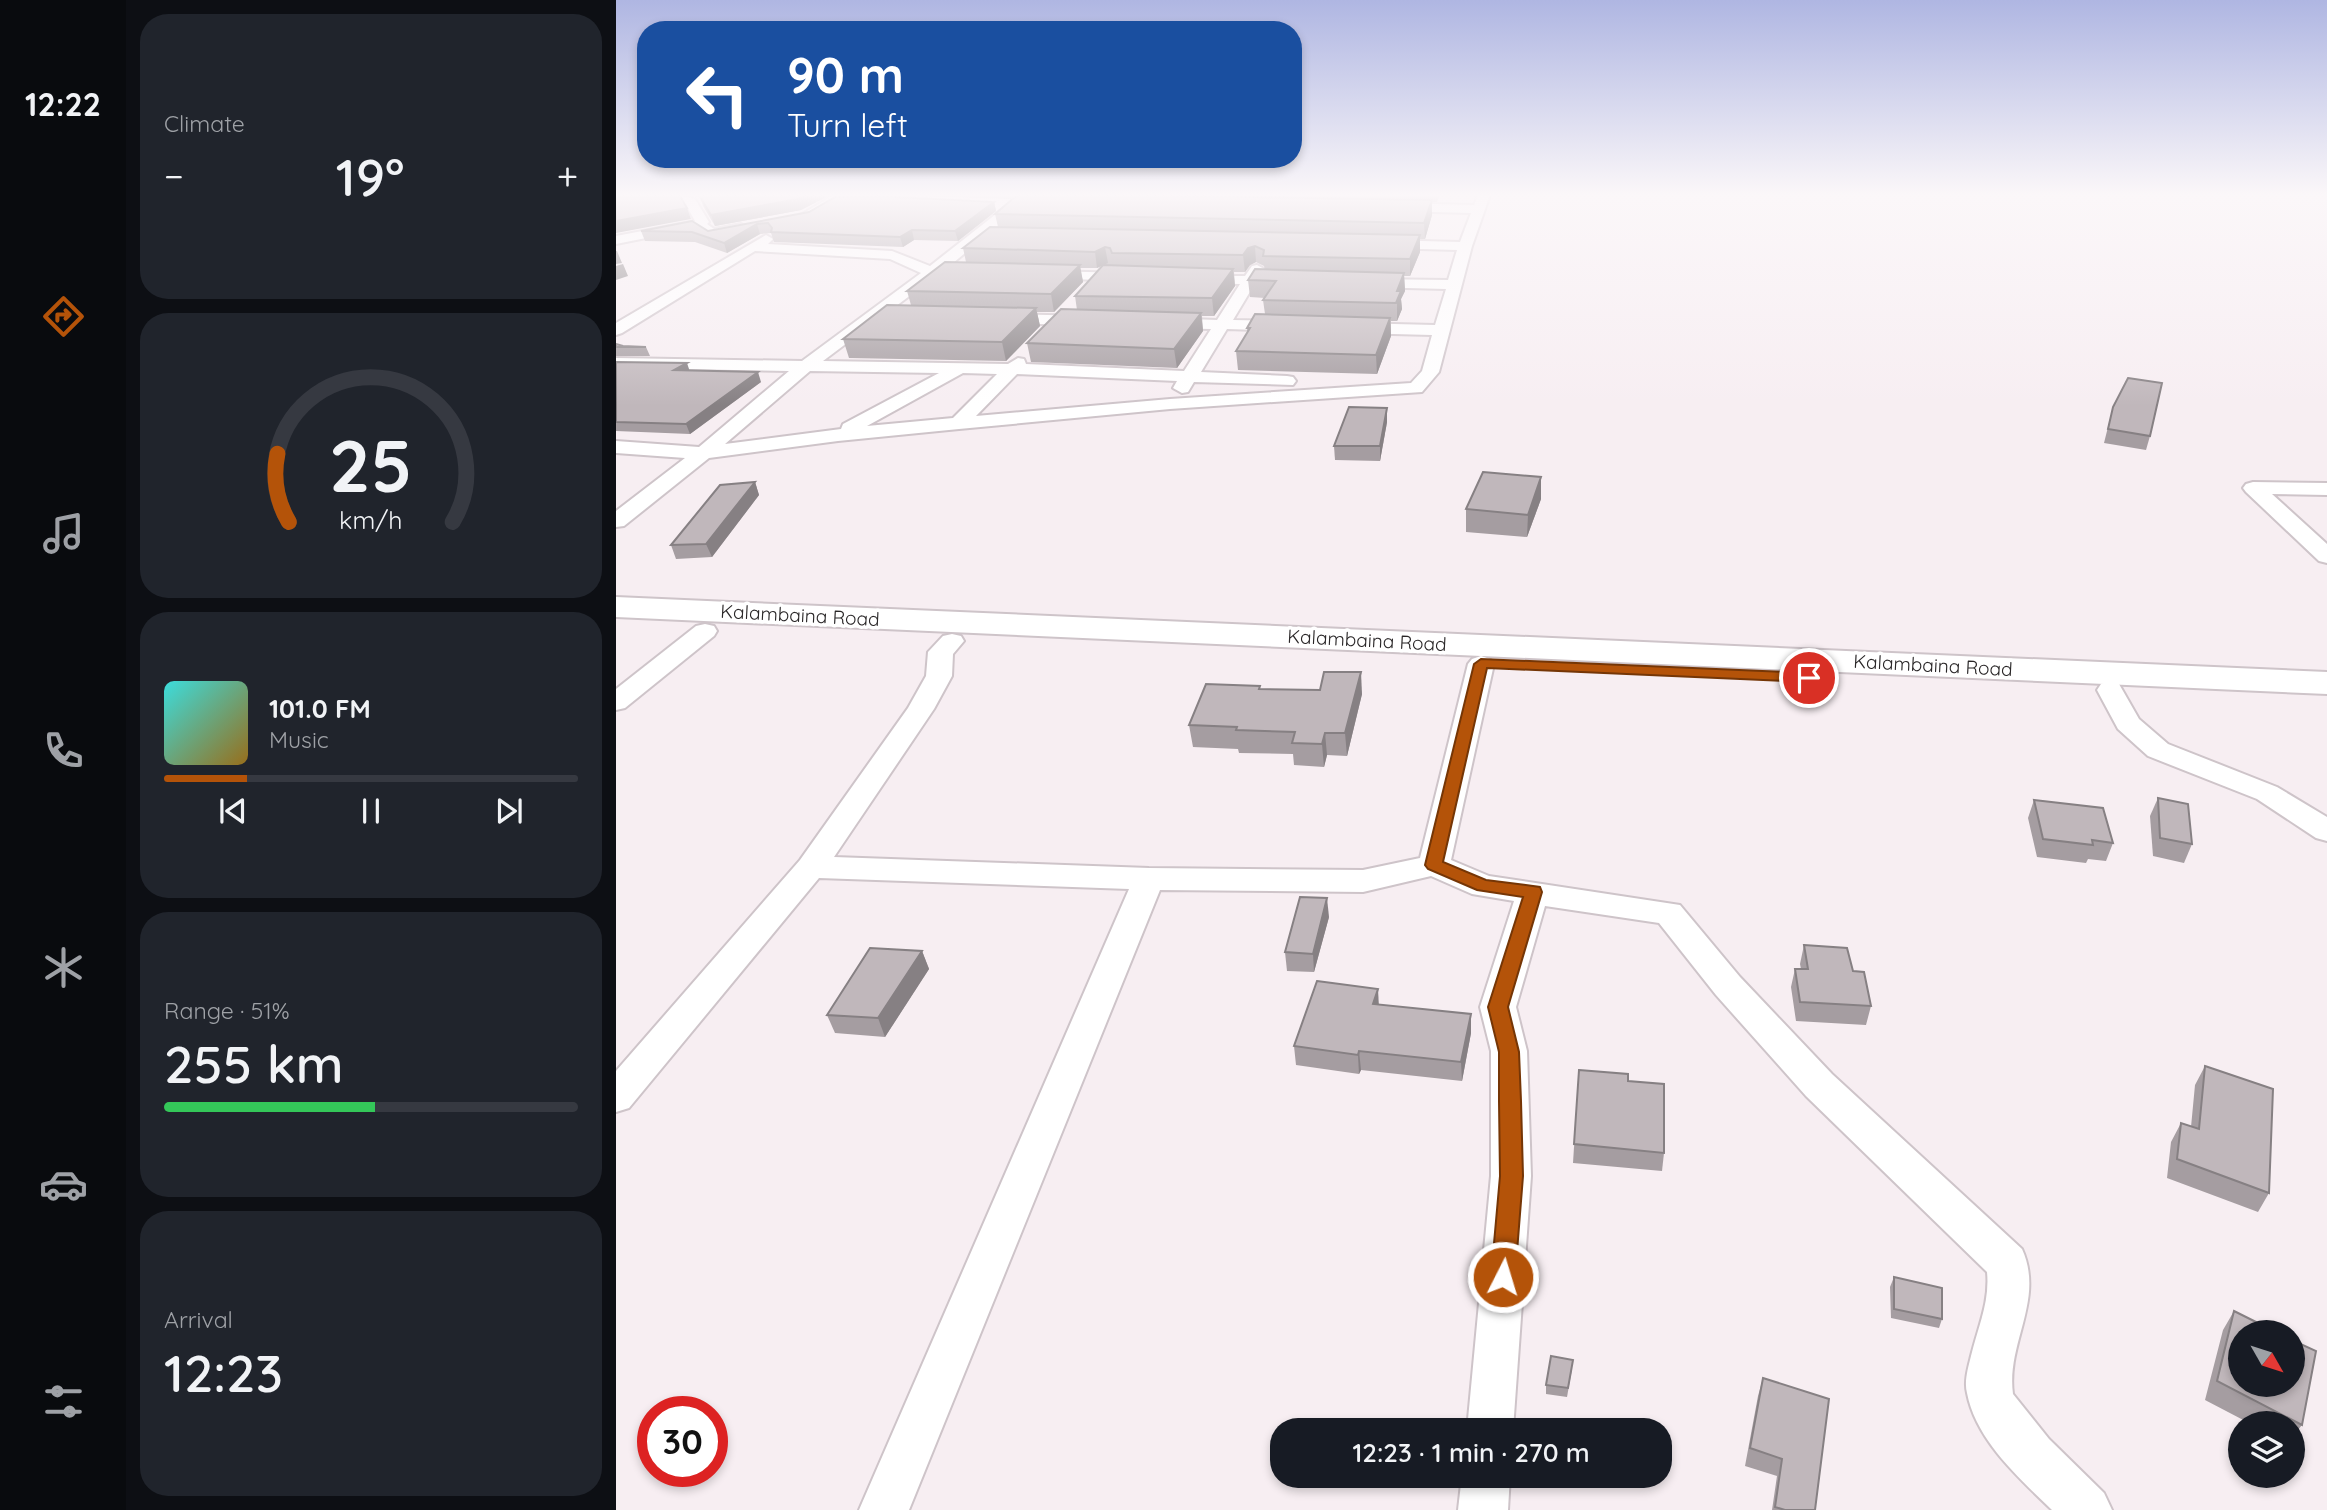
<!DOCTYPE html>
<meta charset="utf-8">
<style>
:root{--surface:#171b24;--page:#20242c;--text:#f1f3f6;--muted:#9ea1a6;--line:#363941;--accent:#b45309}
body{margin:0;font-family:Quicksand,sans-serif;background:var(--page);color:var(--text);height:100vh;display:flex;flex-direction:column;font-size:26px;white-space:nowrap}
*{box-sizing:border-box;margin:0}
p{font-size:23px;color:var(--muted)}
.icon{flex:none;width:38px;height:38px;fill:none;stroke:currentColor;stroke-width:2;stroke-linecap:round;stroke-linejoin:round}
.map{position:relative;flex:1;overflow:hidden}
.sheet{display:flex;flex-direction:column;gap:14px;padding:14px;background:#0d0f14;width:490px}
.sheet>*{flex:none}
.top-card{position:absolute;left:21px;top:21px;width:665px;height:147px;border-radius:28px;box-shadow:0 4px 10px #0003;background:#1a4fa0;color:#fff;overflow:hidden}
.needle{width:46px;rotate:129deg}
.fabs{position:absolute;left:1612px;top:1320px;display:grid;gap:14px}
.fabs a{display:grid;place-items:center;width:77px;height:77px;border-radius:50%;background:var(--surface);box-shadow:0 4px 10px #0003;font-size:35px}
.speed{position:absolute;left:21px;top:1396px;display:flex;gap:14px;font-size:35px;font-weight:700;text-align:center}
.speed>*{display:grid;place-content:center;width:91px;height:91px;border-radius:50%;background:var(--surface);box-shadow:0 4px 10px #0003;line-height:1}
.speed .limit{border:10px solid #d22;background:#fff;color:#111}
.pin{position:absolute;display:grid;place-items:center;width:60px;height:60px;color:#fff;margin:-30px;border:4px solid #fff;border-radius:50%;box-shadow:0 2px 7px #0007}
.me{position:absolute;width:77px;margin:-38px;rotate:5deg;stroke-linejoin:round;filter:drop-shadow(0 0 5px #0008)}
.turn{display:flex;align-items:center;gap:24px;height:147px;padding:0 35px;font-size:32px}
.turn .icon{width:91px;height:91px;stroke-width:2.5}
.turn b{display:block;font-size:49px;line-height:60px}
.big{font-size:52px;font-weight:600;line-height:1.1}
.sheet .tile{flex:1;display:flex;flex-direction:column;justify-content:center;gap:10px;min-width:0;padding:0 24px;border-radius:28px;background:var(--page)}
.sheet .dial{align-items:center;gap:0}
.dial svg{height:182px;overflow:visible;fill:none;stroke:var(--line);stroke-width:7;stroke-linecap:round;text-anchor:middle}
.dial text{fill:var(--text);stroke:none}
.song{display:flex;align-items:center;gap:21px}
.cover{width:84px;height:84px;border-radius:10px;background:linear-gradient(135deg,hsl(180 70% 55%),hsl(40 70% 35%))}
.played{height:7px;border-radius:4px;background:linear-gradient(90deg,var(--accent) 20%,var(--line) 20%)}
.keys{display:flex;justify-content:space-around;direction:ltr}
.heat{display:flex;justify-content:space-between;align-items:center;font-size:38px;direction:ltr}
.charge{height:10px;border-radius:5px;background:linear-gradient(90deg,#34c759 51%,var(--line) 0)}
.trip{position:absolute;left:654px;top:1418px;width:402px;height:70px;border-radius:28px;background:var(--surface);box-shadow:0 4px 10px #0003;font-weight:600;line-height:70px;text-align:center}
main{display:flex;flex:1;min-height:0}
.dock{display:flex;flex-direction:column;width:126px;justify-content:space-around;align-items:center;background:#090b0e;color:var(--muted)}
.dock .icon{width:49px;height:49px}
.dock .current{color:var(--accent)}
.dock b{font-size:32px;color:var(--text)}
.map>svg:first-child{display:block}
.lines{fill:none;stroke-linecap:round;stroke-linejoin:round}
.street-casing{stroke:#cec4c9;stroke-width:4}
.secondary-casing{stroke:#cec4c9;stroke-width:4}
.street{fill:#fff;fill-rule:evenodd}
.secondary{fill:#fff;fill-rule:evenodd}
.wall{fill:#a59da1}
.shaded-wall{fill:#868083}
.building{fill:#c0b7bb;stroke:#868083;stroke-width:2}
.route{fill:#b45309;stroke:#753606;stroke-width:2}
.labels{text-anchor:middle;stroke-width:7;stroke-linejoin:round;paint-order:stroke}
.street-label{font-size:19px;fill:#292627;stroke:#fff}
</style>
<main>
<nav class="dock">
<b>12:22</b>
<svg class="icon current" aria-label="directions" viewBox="0 0 24 24"><path d="M12 3l9 9-9 9-9-9zM9 14v-3h6M13 9l2 2-2 2"/></svg>
<svg class="icon" aria-label="music" viewBox="0 0 24 24"><path d="M9 18V5l10-2v13"/><circle cx="6" cy="18" r="3"/><circle cx="16" cy="16" r="3"/></svg>
<svg class="icon" aria-label="phone" viewBox="0 0 24 24"><path d="M5 4h4l2 5-3 2q2 4 5 5l2-3 5 2v4C11 20 4 13 5 4z"/></svg>
<svg class="icon" aria-label="climate" viewBox="0 0 24 24"><path d="M12 3v18M4 7l16 10M4 17L20 7"/></svg>
<svg class="icon" aria-label="car" viewBox="0 0 24 24"><path d="M5 17H2v-5l4-1 3-4h7l3 4 3 1v5h-3M9 17h6M6 11h13"/><circle cx="7" cy="17" r="2"/><circle cx="17" cy="17" r="2"/></svg>
<svg class="icon" aria-label="filters" viewBox="0 0 24 24"><path d="M4 7h16M4 17h16"/><circle cx="9" cy="7" r="2"/><circle cx="15" cy="17" r="2"/></svg>
</nav>
<section class="sheet">
<div class="tile"><p>Climate</p>
<div class="heat"><a>−</a><b class="big">19°</b><a>+</a></div>
</div>
<div class="tile dial"><svg viewBox="0 0 100 80">
<path d="M14 69A42 42 0 1 1 86 69"/>
<path d="M14 69A42 42 0 0 1 9 39" stroke="#b45309"/>
<text x="50" y="56" font-size="32" font-weight="700">25</text>
<text x="50" y="72" font-size="11">km/h</text>
</svg></div>
<div class="tile">
<div class="song"><i class="cover"></i><div><b>101.0 FM</b><p>Music</p></div></div>
<div class="played"></div>
<div class="keys"><svg class="icon" aria-label="previous" viewBox="0 0 24 24"><path d="M18 5L8 12l10 7zM5 5v14"/></svg><svg class="icon" aria-label="pause" viewBox="0 0 24 24"><path d="M8 5v14M16 5v14"/></svg><svg class="icon" aria-label="next" viewBox="0 0 24 24"><path d="M6 5l10 7-10 7zM19 5v14"/></svg></div>
</div>
<div class="tile"><p>Range · 51%</p><b class="big">255 km</b><div class="charge"></div></div>
<div class="tile"><p>Arrival</p><b class="big">12:23</b></div>
</section>
<div class="map">
<svg width="1711" height="1510" viewBox="0 0 1711 1510">
<rect width="100%" height="100%" fill="#f7eef2"/>
<g class="lines">
<defs>
<g id="street">
<path d="M44,195H63L79,199L93,222L91,224L98,229L125,224L132,228L130,231L95,238L80,228L0,244V236L79,221L70,205Z"/>
<path d="M218,195H233L194,219H184L183,216Z"/>
<path d="M400,195H414L410,207L402,209L331,268L359,270L361,273L359,276H320L207,361L392,364L402,358L408,359L410,364L568,371L595,329L548,328L540,323L548,318L601,320L624,284L580,283L573,279L575,276H629L636,266L641,265L648,269L644,276L668,277L675,281L668,285H638L617,320L669,321L677,326L669,331L611,329L585,372L671,376L677,377L680,381L677,385L578,382L572,392L566,393L557,388L561,381L401,374L360,416L554,399L795,383L806,371L816,335L737,333L729,328L737,323L819,325L830,289L751,287L744,283L751,279L832,280L841,250L768,248L761,244L768,240L844,242L855,213L779,211L773,207L779,203L858,205L862,195H874L856,246L823,372L806,392L554,409L343,429L222,441L93,458L8,526L0,527V511L69,458L0,453V441L83,447L173,371L0,368V358L186,361L305,273L274,259L139,251L6,333L0,335V323L150,235L157,239L152,244L276,251L314,266L394,203L399,202ZM194,371L323,373L227,424L225,429L109,444ZM347,373L381,374L337,418L251,426Z"/>
<path d="M429,271L514,273L521,277L514,281L424,278L422,275L424,272Z"/>
<path d="M384,314L473,316L481,321L473,326L378,322L376,319L378,316Z"/>
<path d="M1637,482L1711,483V495L1656,494L1711,544V563L1703,561L1630,492L1627,488L1630,484Z"/>
<path d="M89,624L98,626L101,631L98,636L9,708L0,710V689L80,626Z"/>
<path d="M336,634L345,636L348,641L337,654L336,676L318,709L218,857L533,868L747,870L804,858L852,664L856,659L865,656L874,659L878,664L835,860L873,876L1064,905L1124,977L1216,1074L1406,1249C1429,1300 1390,1343 1397,1394L1433,1439L1488,1493L1496,1510H1436C1403,1478 1360,1440 1351,1393C1348,1382 1352,1368 1355,1356C1362,1327 1374,1302 1371,1272L1190,1096L1100,995L1043,923L929,906L900,1007L911,1051L915,1176L897,1430H851L875,1176V1051L864,1007L898,901L856,894L815,876L747,892L544,890L293,1510H243L513,889L203,878L13,1108L0,1112V1071L184,860L292,708L310,676L312,652L327,636Z"/>
<path d="M1494,682L1503,684L1523,719L1552,744L1661,787L1711,817V841L1700,838L1641,799L1532,756L1502,729L1481,690L1485,684Z"/>
<path d="M846,1475H894L892,1510H842Z"/>
</g>
<path id="secondary" d="M0,597L1711,672V694L0,617Z"/>
</defs>
<use href="#street" class="street-casing"/>
<use href="#secondary" class="secondary-casing"/>
<use href="#street" class="street"/>
<use href="#secondary" class="secondary"/>
</g>
<g class="wall">
<path d="M69,195H214L185,210L99,226L87,206L84,195Z"/>
<path d="M280,195H398L396,199Z"/>
<path d="M414,195H824L821,202H816V215L809,239H804V252L794,276H788L789,291L785,299L786,309L781,321H775V336L761,374L622,370L620,351L631,333V328L649,314L647,300L649,298L634,297L632,280L649,270L648,266L640,262L634,265L629,272H618L619,286L598,316H586L587,331L561,368L415,362L411,343L461,310L459,296L487,265L481,268H464L467,282L438,312H421L424,326L390,361L233,358L227,339L295,305L291,291L350,262L347,248L382,227L379,214Z"/>
<path d="M378,202L380,211L342,241L298,240L287,247L158,242L155,233L144,234L111,253L79,242L29,241L25,231H92L193,212Z"/>
<path d="M0,344L7,346L30,347L34,356H0Z"/>
<path d="M0,362L73,371L145,382L74,434L0,431Z"/>
<path d="M1497,407L1534,436L1530,450L1488,443Z"/>
<path d="M771,408V422L764,461L719,460L718,446Z"/>
<path d="M139,482L143,495L96,557L60,559L55,545Z"/>
<path d="M925,499L911,537L850,532V509Z"/>
<path d="M644,686V689L746,694L731,756L711,755L708,767L678,765L677,754L623,753L622,749L577,747L573,725Z"/>
<path d="M1542,798L1576,844L1568,863L1537,856L1534,816Z"/>
<path d="M1418,800L1497,843L1490,861L1472,859L1470,863L1421,857L1412,818Z"/>
<path d="M713,917L698,972L671,971L669,952Z"/>
<path d="M1188,945L1237,971L1255,1006L1250,1025L1180,1021L1175,987L1179,969H1185L1184,964Z"/>
<path d="M306,951L313,969L269,1037L219,1033L211,1015Z"/>
<path d="M762,989V1004L855,1033L846,1081L745,1070L743,1074L680,1065L678,1046Z"/>
<path d="M1589,1066L1653,1193L1642,1212L1551,1178L1555,1142L1565,1123L1575,1127L1579,1085Z"/>
<path d="M963,1070L1048,1153L1046,1171L957,1163Z"/>
<path d="M1278,1277L1326,1319L1323,1328L1275,1318L1274,1287Z"/>
<path d="M1618,1311L1686,1425L1676,1437V1423H1633L1589,1400L1607,1330Z"/>
<path d="M956,1369L951,1397L930,1394V1385Z"/>
<path d="M1147,1378L1199,1510H1156L1161,1476L1129,1466L1142,1396Z"/>
</g>
<g class="shaded-wall">
<path d="M191,195H214L185,210L99,226L95,215Z"/>
<path d="M816,200V215L809,239L808,223Z"/>
<path d="M378,202L380,211L342,241L339,231Z"/>
<path d="M71,208L75,219L0,233V221Z"/>
<path d="M141,224L144,234L111,253L108,243Z"/>
<path d="M296,230L298,240L287,247L284,237Z"/>
<path d="M804,235V252L794,276V259Z"/>
<path d="M639,246L640,262L634,265L629,272L627,255L632,248Z"/>
<path d="M489,247L492,263L481,268L479,252Z"/>
<path d="M0,251H1L6,263L0,264Z"/>
<path d="M7,264L12,276L0,280V266Z"/>
<path d="M464,265L467,282L438,312L435,294Z"/>
<path d="M617,269L619,286L598,316L596,298Z"/>
<path d="M788,273L789,291L785,299L786,309L781,321V291Z"/>
<path d="M420,308L424,326L390,361L386,342Z"/>
<path d="M585,313L587,331L561,368L558,349Z"/>
<path d="M774,318L775,336L761,374L760,355Z"/>
<path d="M71,363L74,372L58,370Z"/>
<path d="M142,372L145,382L74,434L70,424Z"/>
<path d="M771,408V422L764,461V446Z"/>
<path d="M925,477V499L911,537L912,515Z"/>
<path d="M139,482L143,495L96,557L90,544Z"/>
<path d="M745,672L746,694L731,756L729,733Z"/>
<path d="M709,733L711,755L708,767L706,744Z"/>
<path d="M711,898L713,917L698,972L697,954Z"/>
<path d="M306,951L313,969L269,1037L262,1018Z"/>
<path d="M762,989L763,1008L757,1004Z"/>
<path d="M855,1014V1033L846,1081L845,1062Z"/>
<path d="M743,1051L745,1070L743,1074L742,1055Z"/>
</g>
<g class="building">
<path d="M0,195H61L64,196L71,208L0,221Z"/>
<path d="M83,195H191L182,199L95,215Z"/>
<path d="M414,195H515L816,200L808,223L379,214L400,196Z"/>
<path d="M262,196L378,202L339,231L296,230L284,237L155,232L156,228L152,223L141,224L108,243L76,232L25,231L76,221L92,231L193,212L219,197Z"/>
<path d="M374,227L804,235L794,259L647,256L648,250L639,246L632,248L627,255L496,253L494,248L489,247L479,252L347,248Z"/>
<path d="M329,262L464,265L435,294L291,291Z"/>
<path d="M487,265L617,269L596,298L459,296Z"/>
<path d="M639,269L788,273L781,291H785L780,303L647,300L660,281L632,280Z"/>
<path d="M271,305L420,308L386,342L227,339Z"/>
<path d="M445,309L585,313L558,349L411,343Z"/>
<path d="M639,314L774,318L760,355L620,351L634,328H631Z"/>
<path d="M0,344L7,346L30,347H0Z"/>
<path d="M0,362L71,363L58,370L142,372L70,424L0,422Z"/>
<path d="M1512,378L1546,383L1534,436L1492,429L1497,407Z"/>
<path d="M733,407L771,408L764,446H718Z"/>
<path d="M867,472L925,477L912,515L850,509Z"/>
<path d="M139,482L90,544L55,545L104,485Z"/>
<path d="M708,672H745L729,733H709L706,744L676,743L679,732L620,730L621,727L573,725L590,684L644,686L643,689L704,690Z"/>
<path d="M1542,798L1572,804L1576,844L1544,838Z"/>
<path d="M1418,800L1487,808L1497,843L1476,840L1477,845L1427,839Z"/>
<path d="M684,897L711,898L697,954L669,952Z"/>
<path d="M1188,945L1231,948L1237,971L1248,972L1255,1006L1184,1002L1179,969H1192Z"/>
<path d="M254,948L306,951L262,1018L211,1015Z"/>
<path d="M701,981L762,989L757,1004L855,1014L845,1062L743,1051L742,1055L678,1046Z"/>
<path d="M1589,1066L1657,1089L1653,1193L1561,1159L1565,1123L1583,1129Z"/>
<path d="M963,1070L1012,1074V1081L1048,1084V1153L958,1144Z"/>
<path d="M1278,1277L1326,1288V1319L1278,1309Z"/>
<path d="M1618,1311L1660,1332H1624V1384H1676V1340L1700,1351L1686,1425L1601,1381Z"/>
<path d="M935,1356L957,1360L952,1388L930,1385Z"/>
<path d="M1147,1378L1213,1399L1199,1510H1169L1159,1507L1166,1459L1134,1448Z"/>
</g>
<linearGradient id="sky" x2="0" y2="1"><stop stop-color="#afb6e2"/><stop offset="0.48" stop-color="#fbf7f9"/><stop offset="1" stop-color="#fbf7f9" stop-opacity="0"/></linearGradient>
<rect width="1711" height="406" fill="url(#sky)"/>
<path class="route" d="M865,659L1193,673L1200,678L1193,682L871,668L827,862L870,880L917,886L924,887L926,892L892,1007L903,1052L905,1101L907,1176L899,1277L895,1285L887,1288L878,1285L875,1277L884,1176L883,1101V1052L872,1007L907,897L861,890L812,869L809,865L858,664Z"/>
<g class="labels">
<g class="street-label">
<text transform="translate(184 615) rotate(3)" y="7">Kalambaina Road</text>
<text transform="translate(751 640) rotate(3)" y="7">Kalambaina Road</text>
<text transform="translate(1317 665) rotate(3)" y="7">Kalambaina Road</text>
</g>
</g>
</svg>
<div class="fabs">
<a><svg class="needle" viewBox="-14 -14 28 28"><path d="M0-13l5 13h-10z" fill="#e53935"/><path d="M0 13l5-13h-10z" fill="#9ea1a6"/></svg></a>
<a><svg class="icon" aria-label="layers" viewBox="0 0 24 24"><path d="M12 4l9 5-9 5-9-5zM3 14l9 5 9-5"/></svg></a>
</div>
<div class="speed"><div class="limit">30</div></div>
<div class="pin" style="left:1193px;top:678px;background:#d93025"><svg class="icon" aria-label="arrive" viewBox="0 0 24 24"><path d="M6 21V4h12l-3 4 3 4H6"/></svg></div>
<svg class="me" style="left:887px;top:1277px" viewBox="-20 -20 40 40"><circle r="17" fill="#b45309" stroke="#fff" stroke-width="3"/><path d="M0-11L8 9 0 5-8 9z" fill="#fff"/></svg>
<div class="trip">12:23 · 1 min · 270 m</div>
<div class="top-card">
<div class="turn"><svg class="icon" aria-label="left" viewBox="0 0 24 24"><path d="M17 20v-9H6M10 6l-5 5 5 5"/></svg><div><b>90 m</b>Turn left</div></div>
</div>
</div>
</main>
